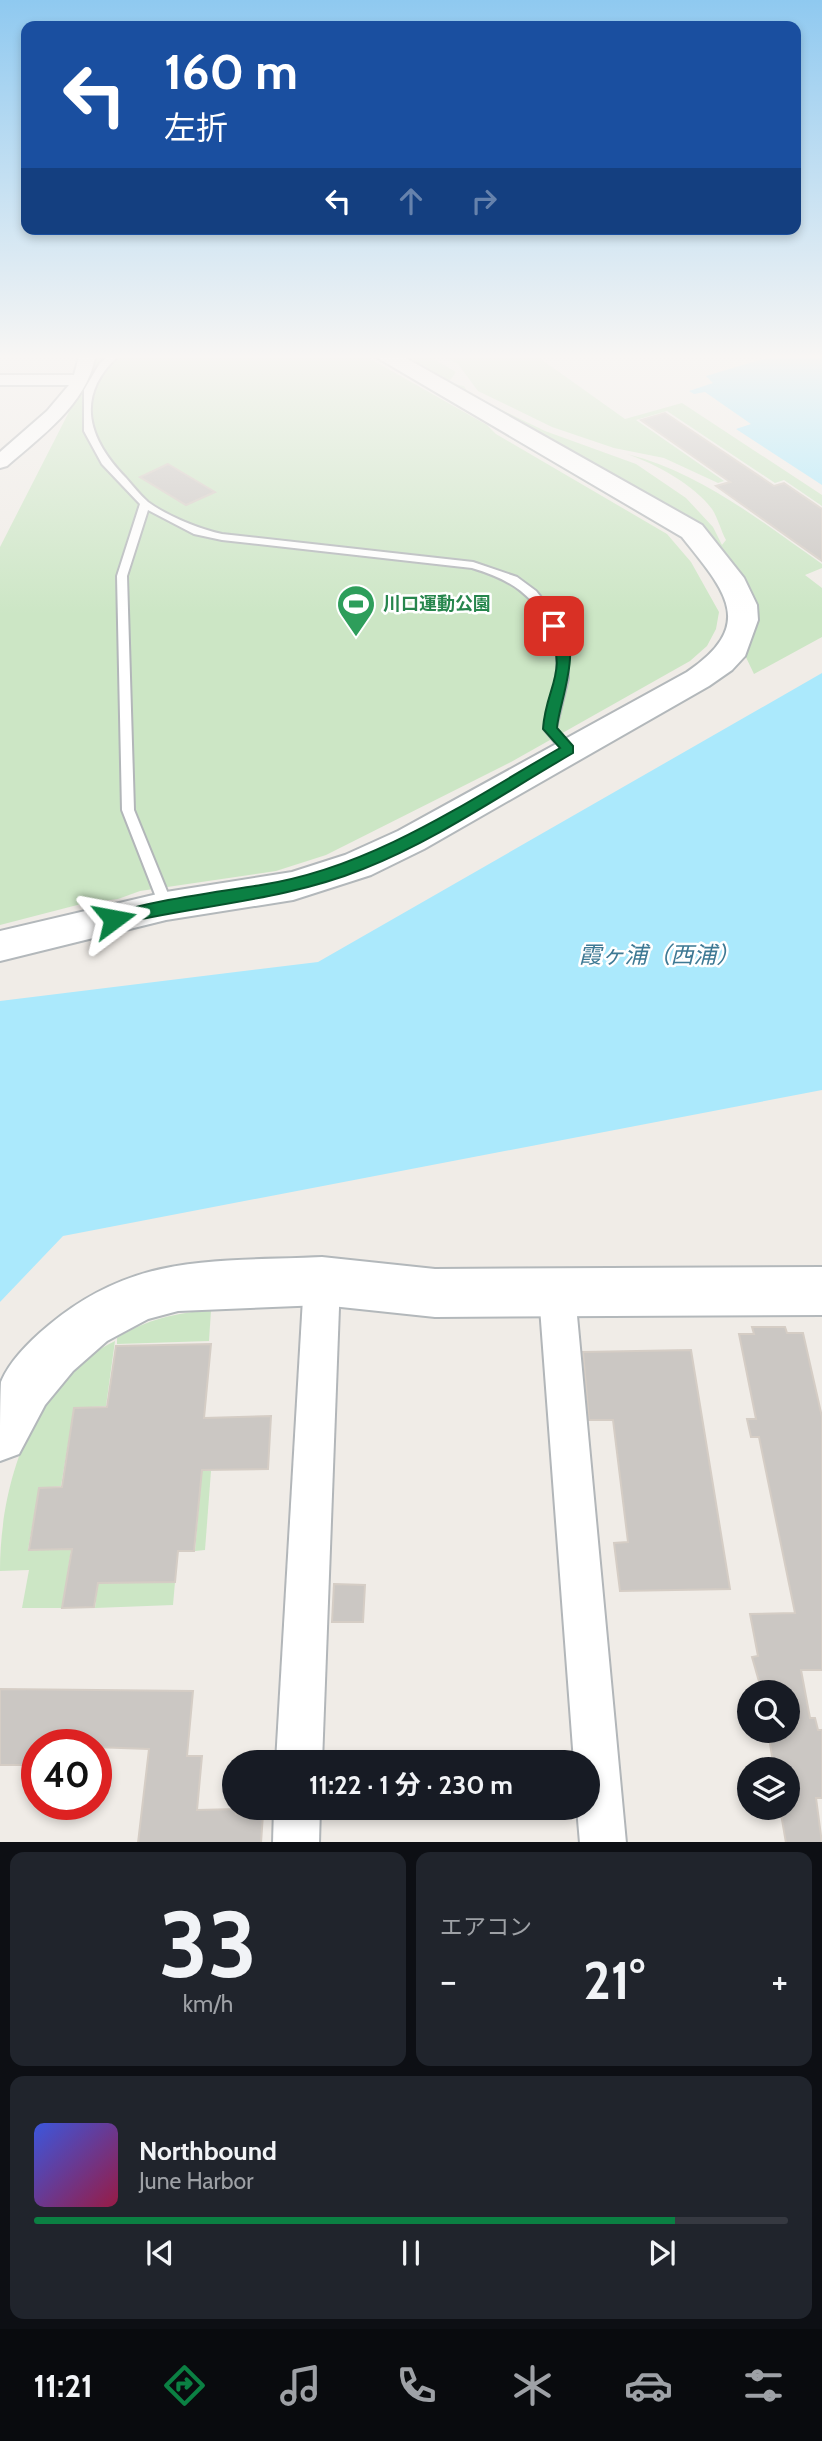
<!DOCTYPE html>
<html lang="ja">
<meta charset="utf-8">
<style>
:root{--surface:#171b24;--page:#20242c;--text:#f1f3f6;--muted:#9ea1a6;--line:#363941;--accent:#0b8043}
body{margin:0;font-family:Cabin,"Noto Sans JP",sans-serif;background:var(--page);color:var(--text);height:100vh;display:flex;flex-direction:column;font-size:26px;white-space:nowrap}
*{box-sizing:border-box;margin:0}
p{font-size:23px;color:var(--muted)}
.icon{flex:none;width:38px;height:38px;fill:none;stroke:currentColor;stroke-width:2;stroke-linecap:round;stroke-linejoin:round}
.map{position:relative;height:1842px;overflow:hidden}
.panel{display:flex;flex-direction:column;gap:10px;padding:10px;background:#0d0f14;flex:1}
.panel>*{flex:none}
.top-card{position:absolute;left:21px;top:21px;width:780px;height:214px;border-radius:14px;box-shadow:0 4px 10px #0003;background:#1a4fa0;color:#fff;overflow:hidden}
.controls{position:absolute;left:737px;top:1680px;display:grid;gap:14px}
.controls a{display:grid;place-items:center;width:63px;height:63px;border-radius:50%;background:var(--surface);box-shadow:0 4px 10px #0003;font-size:35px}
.speed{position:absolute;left:21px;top:1729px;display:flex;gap:14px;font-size:35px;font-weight:700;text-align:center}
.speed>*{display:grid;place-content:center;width:91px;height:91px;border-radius:50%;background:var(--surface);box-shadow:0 4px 10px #0003;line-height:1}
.speed .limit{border:10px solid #d22;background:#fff;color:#111}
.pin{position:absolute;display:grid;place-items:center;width:60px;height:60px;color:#fff;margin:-30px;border-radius:14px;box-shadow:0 4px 10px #0006}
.me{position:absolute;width:77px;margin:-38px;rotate:77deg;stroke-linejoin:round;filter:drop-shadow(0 0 5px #0008)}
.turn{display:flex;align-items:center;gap:24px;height:147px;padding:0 28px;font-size:32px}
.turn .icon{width:91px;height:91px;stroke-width:2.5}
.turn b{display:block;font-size:49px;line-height:60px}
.lanes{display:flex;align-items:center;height:66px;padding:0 28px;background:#0003;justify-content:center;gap:35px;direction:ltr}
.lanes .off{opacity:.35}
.big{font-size:52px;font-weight:700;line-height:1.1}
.panel .card{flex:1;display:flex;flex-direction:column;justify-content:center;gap:10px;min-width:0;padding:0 24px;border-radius:14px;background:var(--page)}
.panel .dial{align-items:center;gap:0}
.dial b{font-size:91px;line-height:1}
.song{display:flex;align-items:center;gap:21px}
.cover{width:84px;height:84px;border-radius:10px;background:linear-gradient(135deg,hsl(230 70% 55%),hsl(340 70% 35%))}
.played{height:7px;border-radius:4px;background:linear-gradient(90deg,var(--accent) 85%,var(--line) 85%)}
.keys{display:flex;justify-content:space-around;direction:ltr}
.heat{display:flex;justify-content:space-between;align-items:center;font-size:38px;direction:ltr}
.panel .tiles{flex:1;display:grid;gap:10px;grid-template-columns:1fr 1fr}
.card:last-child{grid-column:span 2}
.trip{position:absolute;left:222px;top:1750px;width:378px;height:70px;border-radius:35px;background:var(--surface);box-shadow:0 4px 10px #0003;font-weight:700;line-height:70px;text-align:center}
.tab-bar{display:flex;height:112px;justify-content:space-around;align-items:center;background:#090b0e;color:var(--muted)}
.tab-bar .icon{width:49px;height:49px}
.tab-bar .selected{color:var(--accent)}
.tab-bar b{font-size:32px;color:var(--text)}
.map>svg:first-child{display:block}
.green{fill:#cce6c5}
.water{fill:#abe9fc}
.building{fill:#cbc7c3;stroke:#d5cdc5;stroke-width:2}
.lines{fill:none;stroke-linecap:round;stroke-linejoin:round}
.lane-casing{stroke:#b2b6b9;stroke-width:4}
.street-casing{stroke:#b2b6b9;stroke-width:4}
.secondary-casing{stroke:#b3b8bb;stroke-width:4}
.lane{fill:#fff;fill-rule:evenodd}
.street{fill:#fff;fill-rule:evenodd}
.secondary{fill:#fff;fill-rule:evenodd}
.route{fill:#0b8043;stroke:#07532c;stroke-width:2}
.labels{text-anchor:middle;stroke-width:5;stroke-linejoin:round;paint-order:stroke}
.far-leisure-label{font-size:18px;font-weight:bold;fill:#27864d;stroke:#fff;text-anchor:start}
.water-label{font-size:23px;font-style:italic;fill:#3e7994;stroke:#fff}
</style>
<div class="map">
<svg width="822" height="1843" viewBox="0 0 822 1843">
<rect width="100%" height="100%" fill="#f0ece7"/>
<g class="green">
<path d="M97,357H367L487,425L496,434L667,534L691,562L719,612L716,629L707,646L690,661L511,762L326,855L276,871L140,891L118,899L85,903L0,925V547Z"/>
<path d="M394,357H430L456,372L448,383L464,386L469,394L545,431L636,464L686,498L713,527L722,545L726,540C721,531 718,518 712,509C693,484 656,464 627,454C702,473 760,521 822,564V568L805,575L822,588V637L754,674L742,649L716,551Z"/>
<path d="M444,357H538L625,419L682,403L822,495V506L784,480L775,483L667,411L636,420L724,481L718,483L664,458L614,448L552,427L478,391L458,364Z"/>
<path d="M211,1310L209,1341L117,1344V1338C147,1319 176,1313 211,1310Z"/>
<path d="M115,1341L106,1406L74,1408L61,1486L39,1488L28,1550H71L62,1608H22L29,1570L0,1571C0,1484 32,1381 115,1341Z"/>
<path d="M202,1471H211L205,1550L195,1551Z"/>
<path d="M101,1558L110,1583L175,1582L173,1605L95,1608Z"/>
</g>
<g class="water">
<path d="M770,357H822V485L736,429L751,424L705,392L694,394L689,391L713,383L706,376Z"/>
<path d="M822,673V1090L63,1236L0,1302V1001L318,962Z"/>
</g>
<g class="building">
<path d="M665,413L774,486L784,483L822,509V561L716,486L730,482L641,420Z"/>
<path d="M168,464L215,492L186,505L140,477Z"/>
<path d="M752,1327H785L787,1333H803L822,1417V1670H801L810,1718H815L818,1730H822V1798H816L822,1843H786L780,1808H788V1769H774L768,1731H788V1692H762L752,1657L758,1656L750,1614L795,1613L759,1437H751L747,1419H756L739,1334H754Z"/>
<path d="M211,1344L204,1418L271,1416L268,1469L202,1470L194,1551H178L175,1582L98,1583L94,1607L62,1608L72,1549L29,1550L39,1488L62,1487L74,1408L107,1407L116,1346Z"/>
<path d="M691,1350L730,1589L620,1591L614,1543L628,1542L613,1420H589L583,1352Z"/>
<path d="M334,1584L365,1585L363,1622H332Z"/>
<path d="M0,1689L193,1691L187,1756H202L197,1810L236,1809V1814H263L261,1843H138L149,1749L37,1745V1765H0Z"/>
</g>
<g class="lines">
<defs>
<path id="lane" d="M107,357H117C74,398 89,440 126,478C133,486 140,495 148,502C167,516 199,529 222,534L473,562L517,577L536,591L544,601L561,629L568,649V678L556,728L572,747L574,750L572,753H564L544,729C546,709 555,691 557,671C559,656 555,642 549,629C534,593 508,579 472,568L222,540L194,534L148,510L127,576L134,810L173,906L171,910H161L122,810L117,576L140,504L102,464L84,431V390L100,363Z"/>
<g id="street">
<path d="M79,357H95C87,404 40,437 7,466L0,468V452L47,411L69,385H0V375H74Z"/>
<path d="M322,1264L335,1269L340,1281L322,1762H276L304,1281L309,1269Z"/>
<path d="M557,1277L570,1282L575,1294L626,1843H580L577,1808H588V1762H574L539,1294L544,1282Z"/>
<path d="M274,1808H320L319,1843H273Z"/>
</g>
<g id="secondary">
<path d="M376,357H404L702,525L744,578L757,605L758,620L745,656L732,670L709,686L424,849L371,875L293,900L166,920L0,961V931L166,892L292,872L345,855L398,831L687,672C758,624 724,590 682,537Z"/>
<path d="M322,1257L435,1269L822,1267V1315L435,1317L322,1305L178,1311L148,1319L107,1341L73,1371L45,1405L19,1454L0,1461C0,1442 0,1398 1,1382C10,1360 32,1339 49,1325C137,1252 216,1262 322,1257Z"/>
</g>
</defs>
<use href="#lane" class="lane-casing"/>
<use href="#street" class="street-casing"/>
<use href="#secondary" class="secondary-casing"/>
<use href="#lane" class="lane"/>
<use href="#street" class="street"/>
<use href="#secondary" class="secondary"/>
</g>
<linearGradient id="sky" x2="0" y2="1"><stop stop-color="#8fc9f0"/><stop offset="0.58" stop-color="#f8f6f4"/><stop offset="1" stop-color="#f8f6f4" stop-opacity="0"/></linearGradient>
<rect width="822" height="615" fill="url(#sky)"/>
<path class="route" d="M554,622C588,636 558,705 557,728L573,746V753C505,792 437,840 363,869C284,901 197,905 114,925L108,923L106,919C115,905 238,889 261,885C371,868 465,803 560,748L543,729C546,685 569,675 548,626Z"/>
<defs>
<symbol id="stadium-pin" viewBox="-11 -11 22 30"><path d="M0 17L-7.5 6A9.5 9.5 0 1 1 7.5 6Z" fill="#2e9e5b" stroke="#fff"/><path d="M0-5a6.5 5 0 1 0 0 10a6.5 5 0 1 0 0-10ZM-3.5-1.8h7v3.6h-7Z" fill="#fff"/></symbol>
</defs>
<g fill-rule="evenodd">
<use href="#stadium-pin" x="334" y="582" width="44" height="60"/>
</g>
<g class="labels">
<g class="far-leisure-label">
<text x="383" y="610">川口運動公園</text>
</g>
<g class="water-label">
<text x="659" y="963">霞ヶ浦（西浦）</text>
</g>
</g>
</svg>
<div class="controls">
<a><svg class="icon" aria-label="search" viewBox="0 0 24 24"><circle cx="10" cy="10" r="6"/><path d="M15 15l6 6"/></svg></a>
<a><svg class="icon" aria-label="layers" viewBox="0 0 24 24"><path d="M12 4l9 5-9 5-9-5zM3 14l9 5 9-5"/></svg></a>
</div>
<div class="speed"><div class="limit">40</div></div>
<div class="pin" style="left:554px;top:626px;background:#d93025"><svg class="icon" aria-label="arrive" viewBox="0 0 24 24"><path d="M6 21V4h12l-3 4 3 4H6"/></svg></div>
<svg class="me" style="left:114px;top:919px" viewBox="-20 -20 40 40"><path d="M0-17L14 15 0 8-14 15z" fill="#0b8043" stroke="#fff" stroke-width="4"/></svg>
<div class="trip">11:22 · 1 分 · 230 m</div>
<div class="top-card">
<div class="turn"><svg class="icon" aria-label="left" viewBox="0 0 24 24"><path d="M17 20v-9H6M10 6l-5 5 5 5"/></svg><div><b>160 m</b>左折</div></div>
<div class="lanes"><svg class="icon" aria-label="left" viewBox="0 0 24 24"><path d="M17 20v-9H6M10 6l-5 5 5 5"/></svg><svg class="icon off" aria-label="ahead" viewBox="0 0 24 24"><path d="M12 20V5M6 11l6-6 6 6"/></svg><svg class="icon off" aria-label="right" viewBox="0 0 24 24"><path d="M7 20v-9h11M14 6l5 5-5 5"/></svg></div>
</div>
</div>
<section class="panel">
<div class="tiles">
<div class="card dial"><b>33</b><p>km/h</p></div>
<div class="card"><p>エアコン</p>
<div class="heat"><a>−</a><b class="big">21°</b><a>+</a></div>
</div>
<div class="card">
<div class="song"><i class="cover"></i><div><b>Northbound</b><p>June Harbor</p></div></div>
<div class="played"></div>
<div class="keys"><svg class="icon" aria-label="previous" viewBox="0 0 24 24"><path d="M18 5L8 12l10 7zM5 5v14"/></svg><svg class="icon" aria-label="pause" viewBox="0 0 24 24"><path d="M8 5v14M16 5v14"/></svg><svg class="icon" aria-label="next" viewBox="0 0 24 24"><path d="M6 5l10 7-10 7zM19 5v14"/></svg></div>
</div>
</div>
</section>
<nav class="tab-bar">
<b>11:21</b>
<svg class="icon selected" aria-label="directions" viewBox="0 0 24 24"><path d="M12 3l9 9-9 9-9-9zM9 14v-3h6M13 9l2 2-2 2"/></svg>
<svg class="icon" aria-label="music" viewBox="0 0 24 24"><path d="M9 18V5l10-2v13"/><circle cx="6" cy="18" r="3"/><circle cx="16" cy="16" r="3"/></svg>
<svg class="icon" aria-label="phone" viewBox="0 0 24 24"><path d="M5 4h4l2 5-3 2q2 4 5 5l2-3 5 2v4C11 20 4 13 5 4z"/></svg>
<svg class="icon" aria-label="climate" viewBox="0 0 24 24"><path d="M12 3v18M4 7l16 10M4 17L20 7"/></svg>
<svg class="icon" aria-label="car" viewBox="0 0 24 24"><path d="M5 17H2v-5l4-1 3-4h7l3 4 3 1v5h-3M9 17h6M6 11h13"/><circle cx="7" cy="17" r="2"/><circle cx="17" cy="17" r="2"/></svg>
<svg class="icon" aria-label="filters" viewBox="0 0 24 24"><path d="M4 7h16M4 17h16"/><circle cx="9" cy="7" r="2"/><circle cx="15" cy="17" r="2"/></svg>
</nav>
